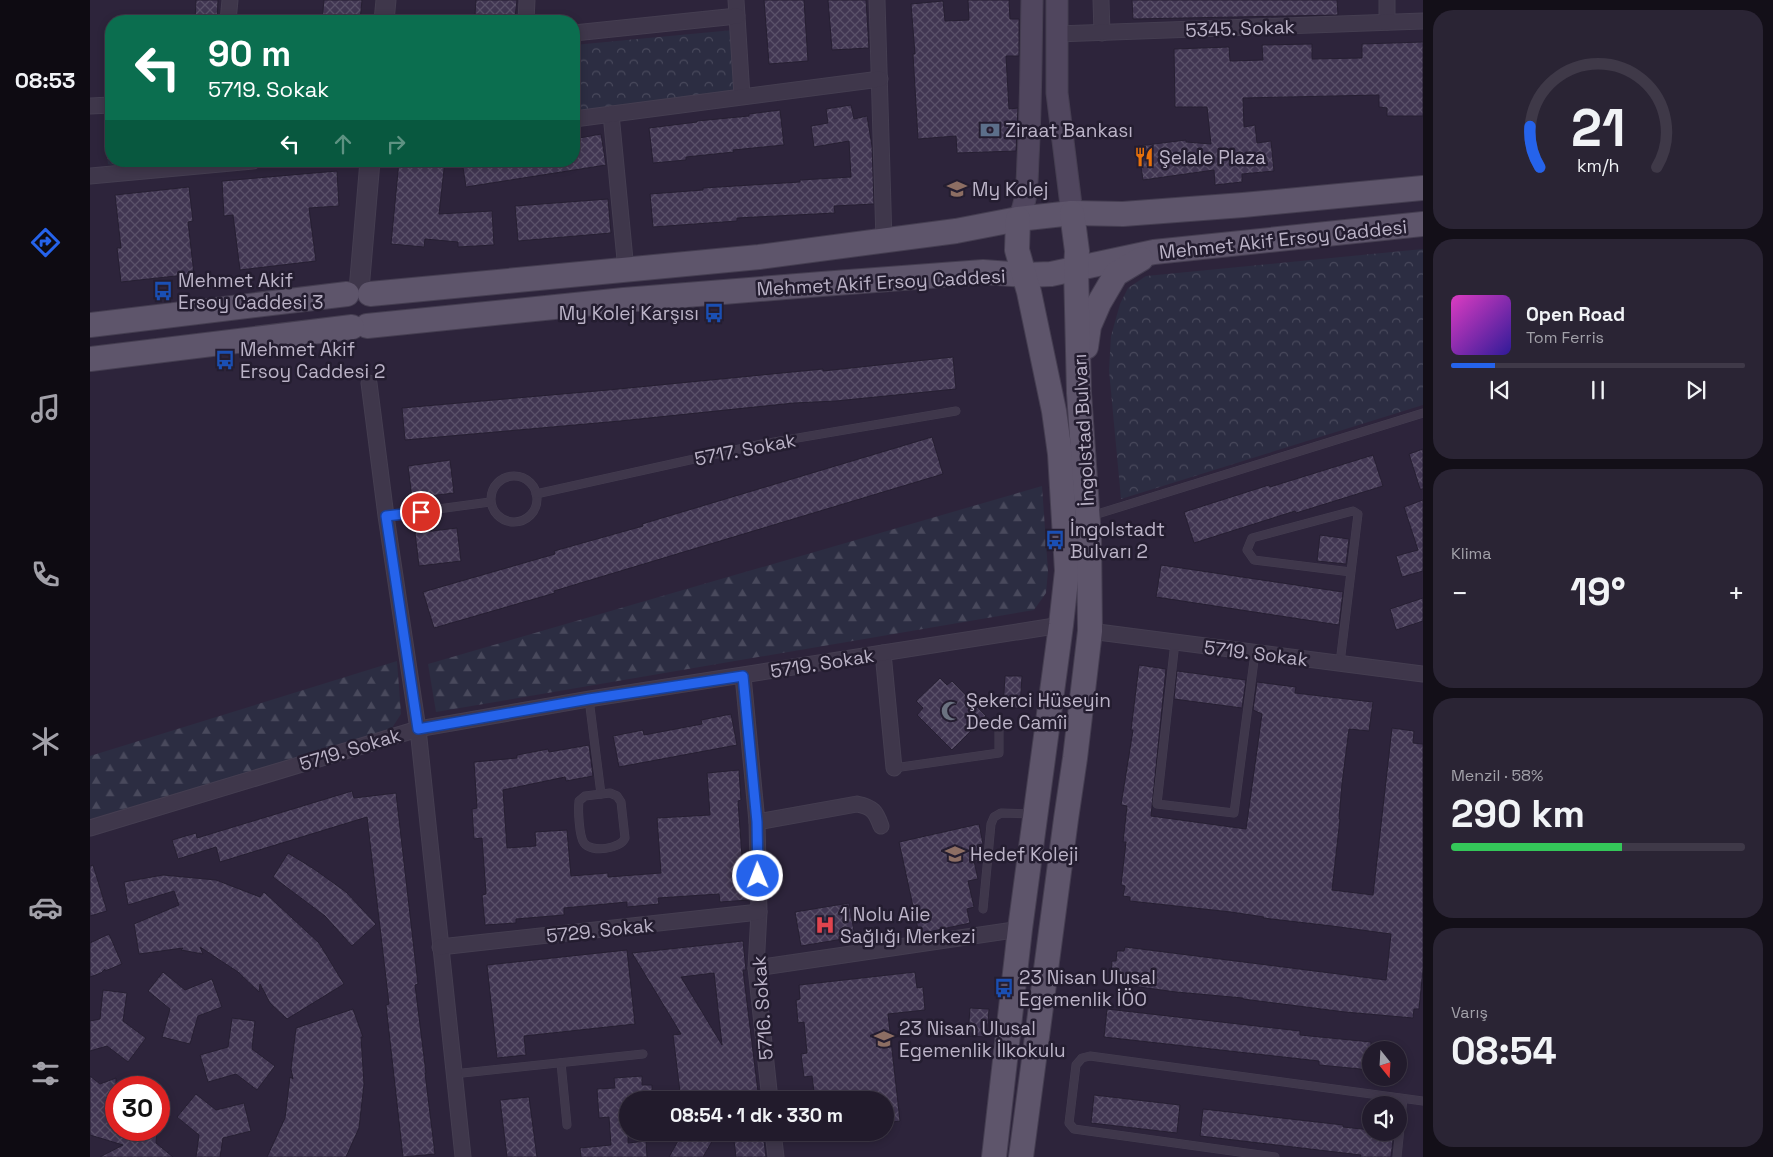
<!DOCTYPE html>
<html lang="tr">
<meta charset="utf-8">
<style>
:root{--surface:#221b2c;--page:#2a2434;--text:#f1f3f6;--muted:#a2a1a9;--line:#3f3948;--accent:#2563eb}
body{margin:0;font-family:"Space Grotesk",sans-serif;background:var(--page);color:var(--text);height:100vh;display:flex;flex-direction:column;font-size:19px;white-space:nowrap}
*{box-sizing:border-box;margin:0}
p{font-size:16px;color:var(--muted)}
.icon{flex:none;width:28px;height:28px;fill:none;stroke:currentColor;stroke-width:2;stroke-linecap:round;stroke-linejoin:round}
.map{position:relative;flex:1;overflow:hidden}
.sheet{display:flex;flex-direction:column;gap:10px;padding:10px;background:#130f18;width:350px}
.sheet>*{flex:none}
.guide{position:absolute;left:15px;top:15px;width:475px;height:152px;border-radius:20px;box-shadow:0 2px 8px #0003,0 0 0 1px var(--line);background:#0b6e4f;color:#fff;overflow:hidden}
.needle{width:32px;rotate:162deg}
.tools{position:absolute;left:1272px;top:1041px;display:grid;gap:10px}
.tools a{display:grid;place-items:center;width:45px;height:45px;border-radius:50%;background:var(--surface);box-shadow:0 2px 8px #0003,0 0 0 1px var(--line);font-size:25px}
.speed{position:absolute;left:15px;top:1076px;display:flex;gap:10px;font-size:25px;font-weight:700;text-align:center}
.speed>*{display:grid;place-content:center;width:65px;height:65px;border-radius:50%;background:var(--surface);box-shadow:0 2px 8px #0003,0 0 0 1px var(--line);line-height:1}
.speed .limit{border:8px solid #d22;background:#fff;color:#111}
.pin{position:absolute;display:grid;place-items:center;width:42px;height:42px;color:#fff;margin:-21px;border:2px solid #fff;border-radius:50%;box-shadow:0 1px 5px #0007}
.me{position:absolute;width:55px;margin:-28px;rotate:359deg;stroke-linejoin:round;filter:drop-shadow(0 0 4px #0008)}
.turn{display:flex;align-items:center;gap:18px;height:105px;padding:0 20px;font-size:22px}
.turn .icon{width:65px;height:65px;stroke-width:2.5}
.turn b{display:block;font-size:35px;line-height:42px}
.lanes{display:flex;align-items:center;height:48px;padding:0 20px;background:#0003;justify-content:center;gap:25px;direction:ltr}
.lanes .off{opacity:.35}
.big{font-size:38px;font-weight:800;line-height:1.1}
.sheet .tile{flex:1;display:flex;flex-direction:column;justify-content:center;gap:8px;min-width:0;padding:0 18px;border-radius:20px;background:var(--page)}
.sheet .dial{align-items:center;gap:0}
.dial svg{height:130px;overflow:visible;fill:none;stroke:var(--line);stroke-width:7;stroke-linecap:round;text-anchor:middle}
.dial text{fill:var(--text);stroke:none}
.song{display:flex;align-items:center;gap:15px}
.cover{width:60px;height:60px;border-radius:8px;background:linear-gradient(135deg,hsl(310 70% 55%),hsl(250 70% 35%))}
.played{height:5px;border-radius:2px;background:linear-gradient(90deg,var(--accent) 15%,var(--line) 15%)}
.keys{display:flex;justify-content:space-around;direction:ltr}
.heat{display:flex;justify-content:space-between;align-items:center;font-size:28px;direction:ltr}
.charge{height:8px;border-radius:4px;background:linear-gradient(90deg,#34c759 58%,var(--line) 0)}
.trip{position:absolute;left:529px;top:1091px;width:275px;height:50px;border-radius:25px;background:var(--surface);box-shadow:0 2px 8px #0003,0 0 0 1px var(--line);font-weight:800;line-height:50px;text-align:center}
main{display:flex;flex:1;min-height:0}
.tab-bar{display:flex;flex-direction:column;width:90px;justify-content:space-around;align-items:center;background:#0e0b12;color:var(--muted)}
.tab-bar .icon{width:35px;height:35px}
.tab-bar .selected{color:var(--accent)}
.tab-bar b{font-size:22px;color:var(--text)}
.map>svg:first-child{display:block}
.grass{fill:url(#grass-dots)}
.forest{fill:url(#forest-firs)}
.park{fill:url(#park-crowns)}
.building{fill:url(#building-cross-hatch);stroke:#261f32;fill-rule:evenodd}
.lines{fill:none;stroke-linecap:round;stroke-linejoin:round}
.service-casing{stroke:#453e51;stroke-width:9}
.minor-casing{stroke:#453e51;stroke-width:17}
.tertiary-casing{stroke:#453e51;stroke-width:21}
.secondary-casing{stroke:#453e51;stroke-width:23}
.primary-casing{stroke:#453e51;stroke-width:26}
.service{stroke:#3f374b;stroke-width:8}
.minor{stroke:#3f374b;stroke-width:15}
.tertiary{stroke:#3f374b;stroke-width:19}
.secondary{stroke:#50465e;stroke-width:21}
.primary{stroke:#5e556b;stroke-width:24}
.route-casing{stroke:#184099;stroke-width:12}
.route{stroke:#2563eb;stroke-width:9}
.labels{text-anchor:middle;stroke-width:5;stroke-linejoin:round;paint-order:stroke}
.street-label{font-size:19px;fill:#bbb3c7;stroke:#241d30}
.poi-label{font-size:19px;fill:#bbb3c7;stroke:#241d30;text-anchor:start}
</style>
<main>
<nav class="tab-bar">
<b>08:53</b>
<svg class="icon selected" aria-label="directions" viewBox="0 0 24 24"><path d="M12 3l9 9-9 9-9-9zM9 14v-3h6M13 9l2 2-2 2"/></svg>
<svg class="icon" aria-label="music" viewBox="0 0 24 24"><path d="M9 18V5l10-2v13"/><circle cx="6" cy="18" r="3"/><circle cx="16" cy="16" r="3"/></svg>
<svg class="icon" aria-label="phone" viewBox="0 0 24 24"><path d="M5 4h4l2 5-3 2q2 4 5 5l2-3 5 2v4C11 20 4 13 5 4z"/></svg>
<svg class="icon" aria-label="climate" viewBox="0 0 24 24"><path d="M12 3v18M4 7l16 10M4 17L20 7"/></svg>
<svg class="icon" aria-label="car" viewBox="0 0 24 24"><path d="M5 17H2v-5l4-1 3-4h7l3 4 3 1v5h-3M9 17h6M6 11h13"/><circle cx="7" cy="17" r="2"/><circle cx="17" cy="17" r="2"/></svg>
<svg class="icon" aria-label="filters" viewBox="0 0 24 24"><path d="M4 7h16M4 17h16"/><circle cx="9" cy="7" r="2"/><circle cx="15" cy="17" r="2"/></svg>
</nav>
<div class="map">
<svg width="1333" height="1157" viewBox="0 0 1333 1157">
<defs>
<pattern id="grass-dots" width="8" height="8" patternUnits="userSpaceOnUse" patternTransform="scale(1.25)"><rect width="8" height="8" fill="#2c2d42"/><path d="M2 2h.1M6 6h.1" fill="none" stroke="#49495c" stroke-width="1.8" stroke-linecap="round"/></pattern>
<pattern id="forest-firs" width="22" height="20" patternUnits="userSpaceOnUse" patternTransform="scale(1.25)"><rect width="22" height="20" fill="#2c2d42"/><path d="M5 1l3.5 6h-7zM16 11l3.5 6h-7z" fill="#49495c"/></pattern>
<pattern id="park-crowns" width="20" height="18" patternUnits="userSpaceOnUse" patternTransform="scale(1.25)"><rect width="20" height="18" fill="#2c2d42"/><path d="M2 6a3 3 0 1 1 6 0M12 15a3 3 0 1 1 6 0" fill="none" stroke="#49495c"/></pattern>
<pattern id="building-cross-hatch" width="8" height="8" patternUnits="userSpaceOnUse" patternTransform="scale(1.25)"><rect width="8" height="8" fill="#413652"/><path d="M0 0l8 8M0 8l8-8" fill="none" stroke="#5a5169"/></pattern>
</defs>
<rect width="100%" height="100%" fill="#2d243b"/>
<path class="grass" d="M21,125V161H111L28,168L18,164L14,136L17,128Z"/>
<g class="forest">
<path d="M952,486L958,571L956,593L944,610L346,712L338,664Z"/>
<path d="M307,661L311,714L300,731L0,819V756Z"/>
</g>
<g class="park">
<path d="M643,30L649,90L484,114V45Z"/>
<path d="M1333,249V405L1031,499L1019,370L1021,336L1030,304L1038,288L1056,276Z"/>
</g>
<g class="building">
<path d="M106,0H128L127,21H105Z"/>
<path d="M234,0H272L270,21H232Z"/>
<path d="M386,0H427L425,18L385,14Z"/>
<path d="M674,0H714L718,61L679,64Z"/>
<path d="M738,0H776L779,48L742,50Z"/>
<path d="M878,0H919L920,19H929V56H916L919,109L928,108L926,151L867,153L866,136L828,139L823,54H825L821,4L853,1L855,21L879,20Z"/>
<path d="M1042,0H1247L1248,15L1043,19Z"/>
<path d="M1333,42V116H1297V108L1289,107V95L1153,98L1154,127L1165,125L1167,143L1181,141L1184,171L1152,174V182L1125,185L1124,170L1053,180L1048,146L1096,140V142L1121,144L1117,107H1085L1084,49L1139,47L1140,61L1173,60L1172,45L1222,44V59L1272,58V44Z"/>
<path d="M761,105L764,119L777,116L782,146L784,204L744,206L745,213L647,218V221L563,227L560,194L613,190V188L710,182V180L761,177L759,141L724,147L721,126L738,123L736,109Z"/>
<path d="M690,110L694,145L643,150L644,152L596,157V160L563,163L559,128L607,122V121L659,116V114Z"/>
<path d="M511,134L516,165L376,187L372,161H484V139Z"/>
<path d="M309,161L341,163V161H355L349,214L402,211L404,245L368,247V242L335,239L334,247L301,244Z"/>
<path d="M247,171L249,206L219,208L226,261L150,270L143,215L134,216L132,181Z"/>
<path d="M99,187L103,221L98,222L104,274L31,282L27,248H31L25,195Z"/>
<path d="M518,199L521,233L428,241L425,206Z"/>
<path d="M863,357L866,389L746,401L704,403L530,421L315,440L312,408L518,390L692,373L733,369V371Z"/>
<path d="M842,437L853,474L464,591L465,593L344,628L333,592L465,554L464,551L553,526L552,524Z"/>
<path d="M1333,449V489H1330L1319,454Z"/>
<path d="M1283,455L1293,486L1206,513L1205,511L1104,543L1094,512L1179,485L1180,487Z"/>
<path d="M360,460L364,493L322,498L318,466Z"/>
<path d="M1333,500V571L1312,577L1306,556L1328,550L1314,507Z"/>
<path d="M367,528L371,561L329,566L325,533Z"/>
<path d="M1230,535L1259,539L1256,564L1227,561Z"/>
<path d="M1071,565L1253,592L1249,625L1066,597Z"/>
<path d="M1333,598V621L1306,630L1300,609Z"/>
<path d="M1049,665L1076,669L1061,816L1156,829L1172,714L1163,710L1167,682L1206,687L1205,693L1283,702L1279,731L1259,729L1252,784L1249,819H1250L1242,890L1283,895L1302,728L1324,731L1323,743L1333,744V970L1329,1009H1324L1323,1018L1255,1012L1153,999V998L1086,992L1020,983L1022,961H1026L1027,951H1034L1035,947L1296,980L1301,934L1242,926L1173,918L1174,917L1141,912L1040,901V897L1033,896L1035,886L1031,885L1036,842H1033L1037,806L1031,805L1043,730H1041Z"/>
<path d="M1087,671L1156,680L1152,708L1084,699Z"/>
<path d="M915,676H932L930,708H913Z"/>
<path d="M850,678L857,685L862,681L896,716L862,750L827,715L833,708L826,701Z"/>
<path d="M641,714L647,745L529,767L523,736L553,730L554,735L612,724L611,720Z"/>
<path d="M499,745L503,776L476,781L475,777L413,790L417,848L446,846L445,832L477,830L481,876L518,873V877L571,873L567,818L620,815L617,773L649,770L651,800L648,801L653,870L659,869V900L630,902L629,894L568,898L569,904L537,907V902L474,908V915L426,919V923L395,925L392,895L396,894L392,838L384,839L382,809L387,808L384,762L427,758V755L458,749L459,752Z"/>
<path d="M262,791L264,798L306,793L328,984L325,985L336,1073H335L345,1154L313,1157L296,1005L299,1004L277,817L130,862L126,847L88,859L82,840L106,833L107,838Z"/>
<path d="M889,824L893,844L887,845L890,860L884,861L888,879L878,881L884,907L877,909L880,923L829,934L809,842Z"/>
<path d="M198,853L224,869L256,892L286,924L262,946L235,916L183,877Z"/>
<path d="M3,865L17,911L0,916V866Z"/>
<path d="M73,875L126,880L170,897L174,892L229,943L254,984L197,1019L180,1003L170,984L169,992L148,972L110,947L113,954L91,950L93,948L49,954L44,924L89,905L84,891L38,905L34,882Z"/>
<path d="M759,903L765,937L711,946L705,912Z"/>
<path d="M19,934L32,964L15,971V969L11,973L0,977V943Z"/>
<path d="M653,941L656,970H653L669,1100H591L583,1035L591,1034L542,953ZM624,973L632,1045L591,977Z"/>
<path d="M537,950L545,1024L434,1036L436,1055L407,1058L397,965Z"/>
<path d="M73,972L95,990L122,979L132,1007L108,1016L100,1044L72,1037L80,1009L58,991Z"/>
<path d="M825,972L827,988L833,987L835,1010L798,1014L810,1121L795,1123V1100H725L722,1076L714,1077L711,1054L717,1053L714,1022L708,1023L706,1000L710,999L709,985Z"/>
<path d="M13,990L37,993L33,1021L56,1038L38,1062L17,1046L0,1051V1021L10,1019Z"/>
<path d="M880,1008L899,1009L897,1037L878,1036Z"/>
<path d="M263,1009L273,1037H271L274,1084L269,1128L256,1157H177L195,1118L200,1077L203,1079L201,1069L206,1028Z"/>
<path d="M1017,1009L1210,1031V1035L1281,1042V1070L1229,1065V1061L1014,1037Z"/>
<path d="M142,1018L165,1021L162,1049L185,1066L167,1090L146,1074L118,1082L110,1055L138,1047Z"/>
<path d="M0,1076L10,1084L26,1078V1130H67L66,1143L83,1157H10L33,1145L0,1135Z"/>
<path d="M552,1076V1085H562V1100H538V1143L556,1141L557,1157H491L490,1148L521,1145L519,1117L509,1118L507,1089L525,1088L524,1078Z"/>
<path d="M106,1094L126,1110L154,1103L161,1131L133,1138L130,1157H106L109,1135L87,1117Z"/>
<path d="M1004,1095L1090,1105L1087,1133L1001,1123Z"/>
<path d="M439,1097L447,1157H417L410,1100Z"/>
<path d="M1113,1109L1253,1125V1127L1281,1130V1132H1304L1301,1157H1270L1271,1155L1110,1136Z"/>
<path d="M593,1132H615L624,1138L613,1157H579Z"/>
<path d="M643,1132H673L676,1157H646Z"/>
</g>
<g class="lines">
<defs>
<g id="service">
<circle cx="424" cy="499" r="23"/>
<path d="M446,494L672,444L866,411"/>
<path d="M296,516L400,502"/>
<path d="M1001,516L1333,413"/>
<path d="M1085,642L1067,804L1144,813L1165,653"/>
<path d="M1250,663L1268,514L1263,511L1162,538L1157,550L1164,560L1261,572"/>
<path d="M499,699L511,794"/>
<path d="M804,768L909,753V724"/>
<path d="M520,793L527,796L531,802L535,838C531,849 501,853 494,843C489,836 488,810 489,801L495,796Z"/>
<path d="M893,909L901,824L904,817L911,813L943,814"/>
<path d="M471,1063L477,1125"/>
<path d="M363,1074L553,1054"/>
<path d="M1185,1157L984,1129L979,1123L986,1065L992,1058L1000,1056L1333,1101"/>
<path d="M1307,1157L1313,1099"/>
</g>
<g id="minor">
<path d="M646,0L652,96"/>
<path d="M787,0L794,241"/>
<path d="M1011,0L1012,33"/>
<path d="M138,21L140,0"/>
<path d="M436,21L437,0"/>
<path d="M1297,22V0"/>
<path d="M484,33L647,16"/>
<path d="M967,34L1333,21"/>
<path d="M0,106L21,105"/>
<path d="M521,114L536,270"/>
<path d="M484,119L790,79"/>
<path d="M0,176L163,161"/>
<path d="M279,383L296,516L328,729L373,1157"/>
<path d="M1000,631L1333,674"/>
<path d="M793,653L804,768"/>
<path d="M653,676L667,822L669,912L666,968L680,1100"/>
<path d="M667,822L767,804C783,807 786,812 791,826"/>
<path d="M0,828L328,729L499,699L971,625"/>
<path d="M350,947L669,912"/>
<path d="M666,968L930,929"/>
<path d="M683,1132L686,1157"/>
</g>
<g id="tertiary">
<path d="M294,21L296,0"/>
<path d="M269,290L280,161"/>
</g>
<g id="secondary">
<path d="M967,0V93L982,213"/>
<path d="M928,219C938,202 937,178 938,159C941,106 941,53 942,0"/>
</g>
<g id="primary">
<path d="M280,294L669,257L866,231L928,219L982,213L1033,214L1153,205L1333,188"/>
<path d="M0,325L257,294"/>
<path d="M277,326L534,300L732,284L893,272L934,275L961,274L1064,252L1333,224"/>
<path d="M996,347L999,326L1009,303L1026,274L1051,259"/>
<path d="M0,359L262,327"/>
<path d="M904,1157L930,929L971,625L977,571L970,454L964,411L939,292L927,250L928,219"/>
<path d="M931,1157L976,819L985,758L1000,631L999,537L989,393L986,268L987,251L982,213"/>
</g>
</defs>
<use href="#service" class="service-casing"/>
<use href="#minor" class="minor-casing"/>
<use href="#tertiary" class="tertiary-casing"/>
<use href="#secondary" class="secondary-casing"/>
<use href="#primary" class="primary-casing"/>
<use href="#service" class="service"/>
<use href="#minor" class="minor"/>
<use href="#tertiary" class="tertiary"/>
<use href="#secondary" class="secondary"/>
<use href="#primary" class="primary"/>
</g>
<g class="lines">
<defs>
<path id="route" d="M331,512L296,516L328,729L499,699L653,676L667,822L668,876"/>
</defs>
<use href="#route" class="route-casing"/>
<use href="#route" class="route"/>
</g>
<defs>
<symbol id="bank-bare" viewBox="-9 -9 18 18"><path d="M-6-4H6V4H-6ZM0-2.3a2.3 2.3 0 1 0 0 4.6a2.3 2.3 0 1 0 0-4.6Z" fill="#5c6f8a" stroke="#241d30" stroke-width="2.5" paint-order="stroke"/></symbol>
<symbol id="restaurant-bare" viewBox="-9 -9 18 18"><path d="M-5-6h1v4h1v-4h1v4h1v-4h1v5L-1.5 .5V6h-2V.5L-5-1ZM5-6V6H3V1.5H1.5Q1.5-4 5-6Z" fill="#e8710a" stroke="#241d30" stroke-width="2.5" paint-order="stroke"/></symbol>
<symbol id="school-bare" viewBox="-9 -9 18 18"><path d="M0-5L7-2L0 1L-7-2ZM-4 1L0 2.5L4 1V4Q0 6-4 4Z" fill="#8d6e63" stroke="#241d30" stroke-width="2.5" paint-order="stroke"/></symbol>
<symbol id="bus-bare" viewBox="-9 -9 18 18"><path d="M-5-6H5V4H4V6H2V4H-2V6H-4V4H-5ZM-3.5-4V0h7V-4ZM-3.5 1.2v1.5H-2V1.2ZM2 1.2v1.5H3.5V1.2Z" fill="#1a4fb4" stroke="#241d30" stroke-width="2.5" paint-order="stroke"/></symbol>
<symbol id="mosque-bare" viewBox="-9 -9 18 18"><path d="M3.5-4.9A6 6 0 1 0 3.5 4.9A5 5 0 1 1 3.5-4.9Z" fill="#6b7280" stroke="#241d30" stroke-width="2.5" paint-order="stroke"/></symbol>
<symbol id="hospital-bare" viewBox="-9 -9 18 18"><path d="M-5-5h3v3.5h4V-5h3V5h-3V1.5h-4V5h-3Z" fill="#e0444e" stroke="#241d30" stroke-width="2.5" paint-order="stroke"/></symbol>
</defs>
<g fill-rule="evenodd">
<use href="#bank-bare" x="886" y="116" width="28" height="28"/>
<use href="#restaurant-bare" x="1040" y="143" width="28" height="28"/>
<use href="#school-bare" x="853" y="175" width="28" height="28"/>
<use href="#bus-bare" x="59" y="277" width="28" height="28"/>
<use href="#bus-bare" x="610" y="299" width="28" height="28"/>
<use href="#bus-bare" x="121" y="346" width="28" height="28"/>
<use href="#bus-bare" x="951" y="526" width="28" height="28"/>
<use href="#mosque-bare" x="847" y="697" width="28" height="28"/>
<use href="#school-bare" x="851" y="840" width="28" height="28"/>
<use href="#hospital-bare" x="721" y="911" width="28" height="28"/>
<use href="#bus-bare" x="900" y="974" width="28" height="28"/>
<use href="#school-bare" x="780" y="1025" width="28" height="28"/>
</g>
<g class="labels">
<g class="street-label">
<text transform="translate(1150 28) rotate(-2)" y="7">5345. Sokak</text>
<text transform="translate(1193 239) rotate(-6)" y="7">Mehmet Akif Ersoy Caddesi</text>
<text transform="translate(791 282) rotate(-3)" y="7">Mehmet Akif Ersoy Caddesi</text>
<text transform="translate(993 430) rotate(-93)" y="7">İngolstad Bulvarı</text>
<text transform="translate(655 449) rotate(-11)" y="7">5717. Sokak</text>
<text transform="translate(1166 653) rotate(7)" y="7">5719. Sokak</text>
<text transform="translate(732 663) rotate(-9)" y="7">5719. Sokak</text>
<text transform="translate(260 749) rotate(-17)" y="7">5719. Sokak</text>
<text transform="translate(510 930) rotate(-6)" y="7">5729. Sokak</text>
<text transform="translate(672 1008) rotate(-94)" y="7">5716. Sokak</text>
</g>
<g class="poi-label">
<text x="915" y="137">Ziraat Bankası</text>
<text x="1069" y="164">Şelale Plaza</text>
<text x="882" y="196">My Kolej</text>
<text x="88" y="287">Mehmet Akif<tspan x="88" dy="22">Ersoy Caddesi 3</tspan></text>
<text x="609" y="320" text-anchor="end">My Kolej Karşısı</text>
<text x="150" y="356">Mehmet Akif<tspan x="150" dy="22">Ersoy Caddesi 2</tspan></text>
<text x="980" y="536">İngolstadt<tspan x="980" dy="22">Bulvarı 2</tspan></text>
<text x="876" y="707">Şekerci Hüseyin<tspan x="876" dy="22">Dede Camîi</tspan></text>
<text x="880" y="861">Hedef Koleji</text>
<text x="750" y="921">1 Nolu Aile<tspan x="750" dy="22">Sağlığı Merkezi</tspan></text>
<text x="929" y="984">23 Nisan Ulusal<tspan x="929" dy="22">Egemenlik İÖO</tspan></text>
<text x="809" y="1035">23 Nisan Ulusal<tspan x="809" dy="22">Egemenlik İlkokulu</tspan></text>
</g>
</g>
</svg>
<div class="tools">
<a><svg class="needle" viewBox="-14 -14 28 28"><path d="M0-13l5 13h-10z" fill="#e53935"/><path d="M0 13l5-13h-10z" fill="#a2a1a9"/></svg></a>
<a><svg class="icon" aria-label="sound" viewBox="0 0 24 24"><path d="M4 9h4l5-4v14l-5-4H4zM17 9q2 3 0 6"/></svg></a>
</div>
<div class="speed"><div class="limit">30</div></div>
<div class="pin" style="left:331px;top:512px;background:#d93025"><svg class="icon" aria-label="arrive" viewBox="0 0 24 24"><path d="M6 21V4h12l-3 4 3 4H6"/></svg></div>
<svg class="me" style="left:668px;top:876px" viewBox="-20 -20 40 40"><circle r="17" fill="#2563eb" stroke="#fff" stroke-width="3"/><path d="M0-11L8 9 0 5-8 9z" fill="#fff"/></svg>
<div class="trip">08:54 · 1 dk · 330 m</div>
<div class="guide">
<div class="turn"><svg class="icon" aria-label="left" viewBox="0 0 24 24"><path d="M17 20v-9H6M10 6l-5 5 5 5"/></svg><div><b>90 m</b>5719. Sokak</div></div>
<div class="lanes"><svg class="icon" aria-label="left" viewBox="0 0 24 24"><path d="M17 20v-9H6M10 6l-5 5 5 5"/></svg><svg class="icon off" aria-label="ahead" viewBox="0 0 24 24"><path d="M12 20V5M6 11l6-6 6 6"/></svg><svg class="icon off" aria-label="right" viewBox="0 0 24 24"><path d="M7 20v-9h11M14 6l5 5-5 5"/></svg></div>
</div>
</div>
<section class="sheet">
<div class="tile dial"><svg viewBox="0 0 100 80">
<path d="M14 69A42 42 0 1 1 86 69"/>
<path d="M14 69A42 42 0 0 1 8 44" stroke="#2563eb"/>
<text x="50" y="56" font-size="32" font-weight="700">21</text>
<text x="50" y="72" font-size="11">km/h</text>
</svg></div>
<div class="tile">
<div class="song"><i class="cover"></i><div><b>Open Road</b><p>Tom Ferris</p></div></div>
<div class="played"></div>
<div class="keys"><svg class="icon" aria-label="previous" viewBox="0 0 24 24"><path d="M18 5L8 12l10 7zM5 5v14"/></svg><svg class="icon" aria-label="pause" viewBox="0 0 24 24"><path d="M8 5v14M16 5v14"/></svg><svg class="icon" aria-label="next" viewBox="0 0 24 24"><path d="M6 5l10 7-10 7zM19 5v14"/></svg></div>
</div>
<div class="tile"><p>Klima</p>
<div class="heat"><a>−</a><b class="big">19°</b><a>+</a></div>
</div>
<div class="tile"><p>Menzil · 58%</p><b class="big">290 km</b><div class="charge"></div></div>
<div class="tile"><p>Varış</p><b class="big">08:54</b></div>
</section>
</main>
